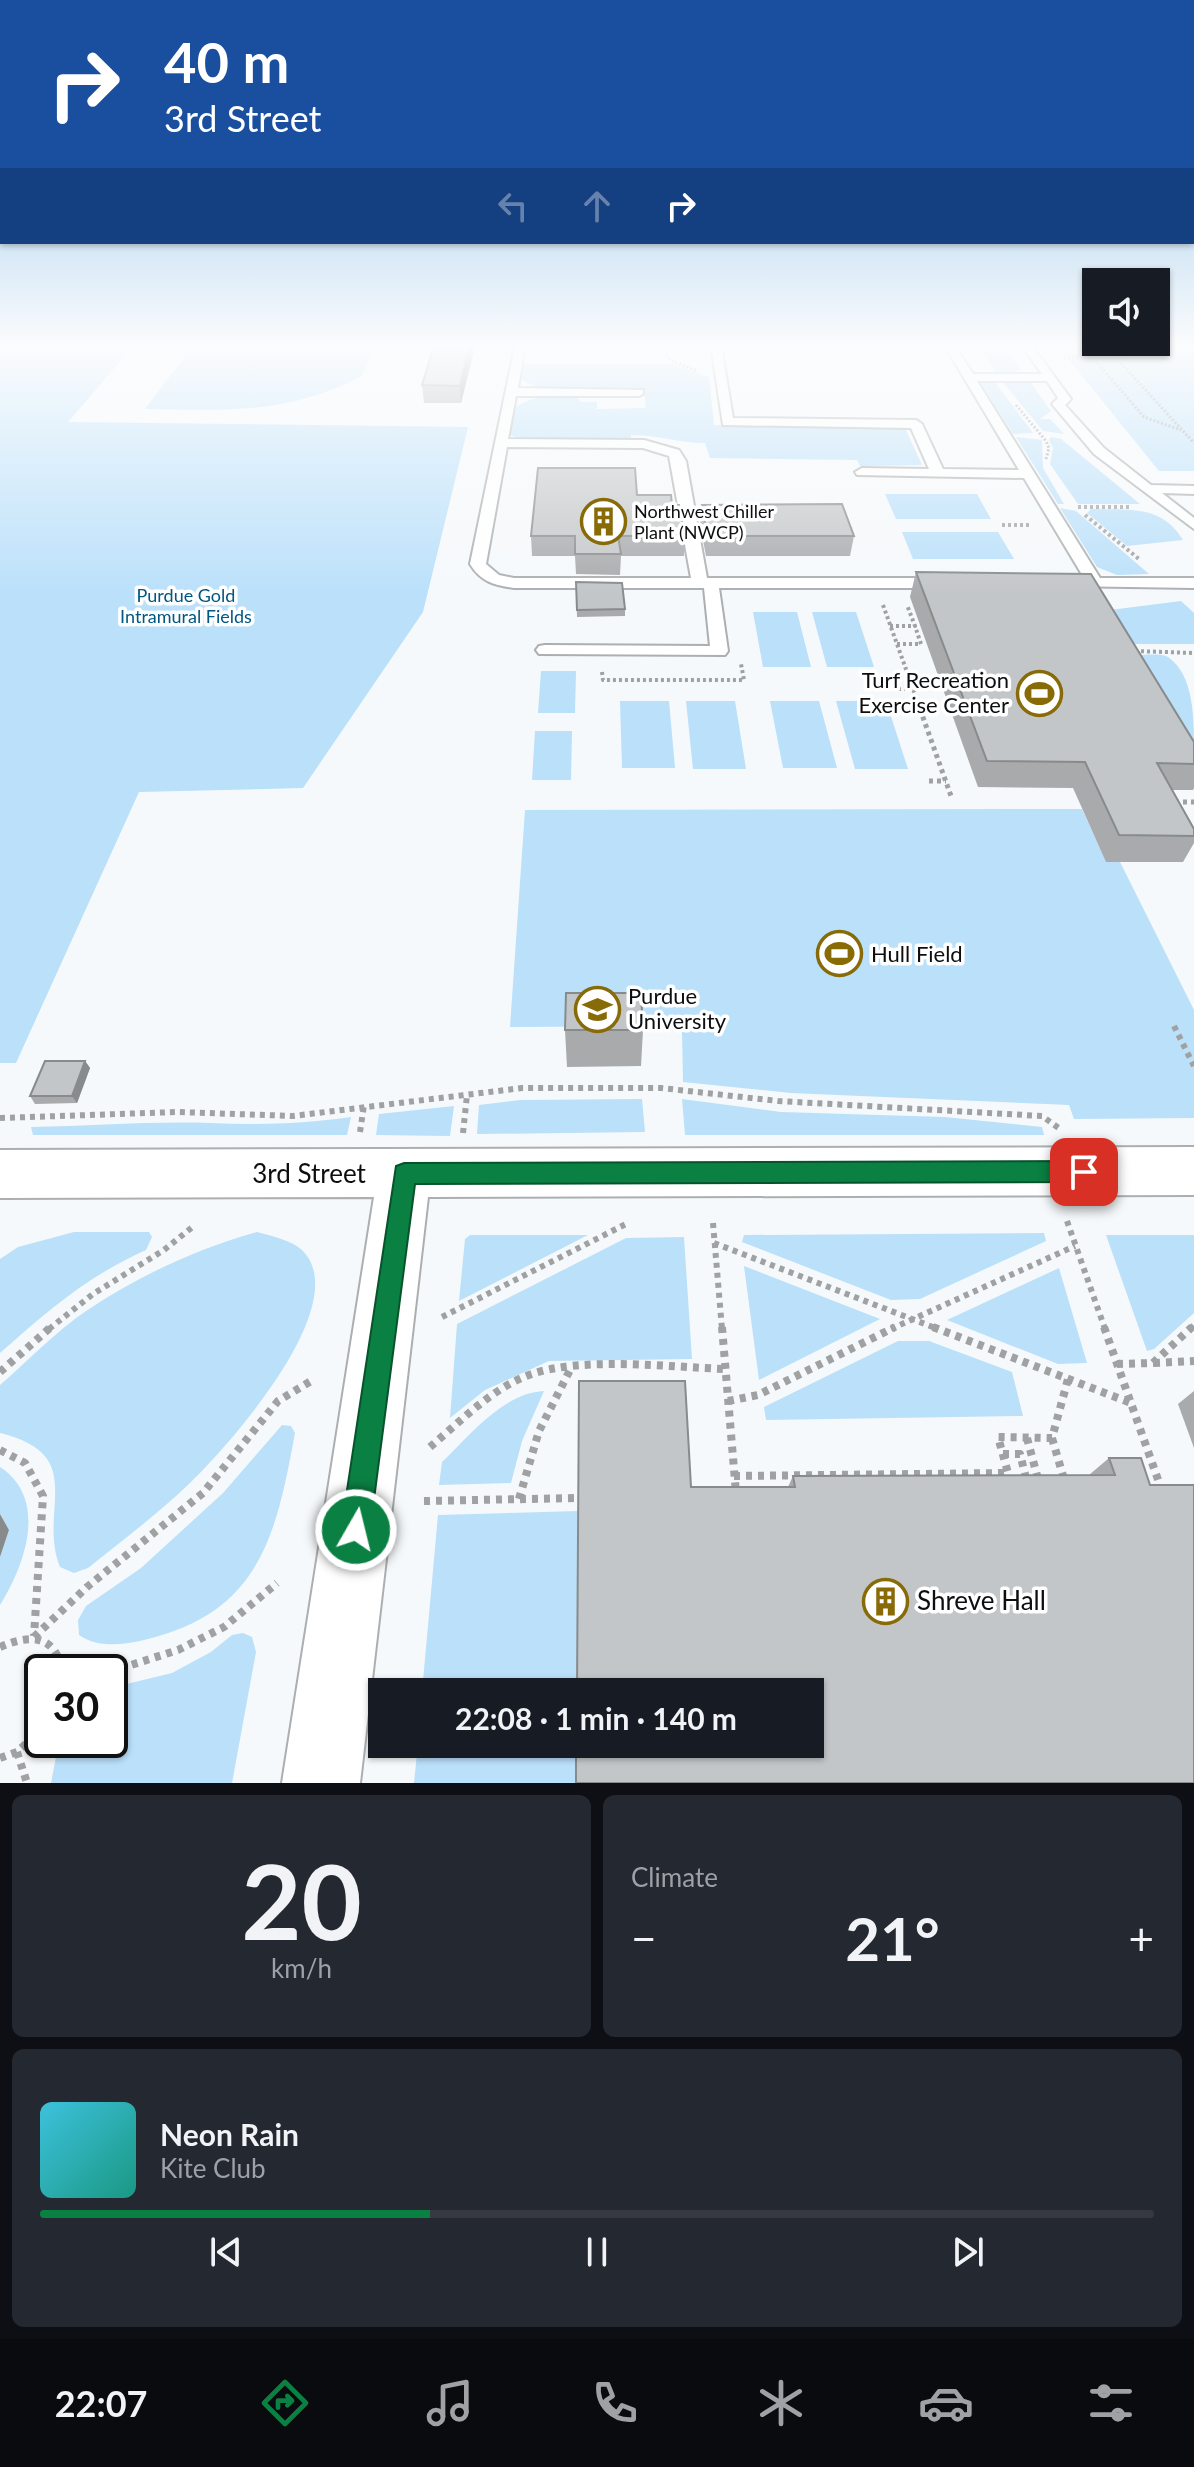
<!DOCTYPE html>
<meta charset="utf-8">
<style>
:root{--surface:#171b24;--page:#242831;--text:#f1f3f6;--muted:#9ea1a6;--line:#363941;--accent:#0b8043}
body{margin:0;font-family:Lato,sans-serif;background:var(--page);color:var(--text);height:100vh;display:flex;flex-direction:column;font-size:30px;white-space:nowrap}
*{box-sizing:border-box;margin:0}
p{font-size:26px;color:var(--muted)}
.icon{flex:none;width:44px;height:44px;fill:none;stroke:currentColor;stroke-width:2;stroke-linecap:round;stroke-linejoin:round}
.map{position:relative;height:1783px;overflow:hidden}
.details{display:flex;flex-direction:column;gap:12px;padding:12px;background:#0d0f14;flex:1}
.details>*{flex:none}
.top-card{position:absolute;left:0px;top:0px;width:1194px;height:244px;box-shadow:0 2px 6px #0004;background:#1a4fa0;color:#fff;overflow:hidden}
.controls{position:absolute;left:1082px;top:268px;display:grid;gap:16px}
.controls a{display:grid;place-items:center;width:88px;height:88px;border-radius:0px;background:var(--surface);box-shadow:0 2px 6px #0004;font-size:40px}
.speed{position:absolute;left:24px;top:1654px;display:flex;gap:16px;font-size:40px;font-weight:700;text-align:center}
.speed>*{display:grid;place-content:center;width:104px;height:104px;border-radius:50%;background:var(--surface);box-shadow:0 2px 6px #0004;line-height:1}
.speed .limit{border:4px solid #111;border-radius:12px;background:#fff;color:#111}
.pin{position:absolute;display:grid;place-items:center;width:68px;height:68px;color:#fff;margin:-34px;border-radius:16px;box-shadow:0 4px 12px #0006}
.me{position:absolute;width:88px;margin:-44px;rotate:8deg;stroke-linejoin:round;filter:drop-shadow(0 0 6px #0008)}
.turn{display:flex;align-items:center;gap:28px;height:168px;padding:0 32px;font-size:36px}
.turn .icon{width:104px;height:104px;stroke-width:2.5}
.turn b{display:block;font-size:56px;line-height:68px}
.lanes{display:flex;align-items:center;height:76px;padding:0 32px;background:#0003;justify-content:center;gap:40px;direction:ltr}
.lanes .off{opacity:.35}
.big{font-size:60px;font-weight:700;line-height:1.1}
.details .card{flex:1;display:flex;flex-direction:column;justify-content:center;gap:12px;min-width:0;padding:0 28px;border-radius:12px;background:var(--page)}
.details .dial{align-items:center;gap:0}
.dial b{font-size:104px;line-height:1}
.song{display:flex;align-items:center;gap:24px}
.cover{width:96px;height:96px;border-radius:12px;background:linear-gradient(135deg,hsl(190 70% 55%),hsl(170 70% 35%))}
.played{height:8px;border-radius:4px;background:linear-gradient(90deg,var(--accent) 35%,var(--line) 35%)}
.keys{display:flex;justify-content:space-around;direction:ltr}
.heat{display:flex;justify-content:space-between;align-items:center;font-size:44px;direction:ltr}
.details .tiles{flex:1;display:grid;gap:12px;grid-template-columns:1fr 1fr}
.card:last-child{grid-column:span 2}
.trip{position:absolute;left:368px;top:1678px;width:456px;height:80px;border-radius:0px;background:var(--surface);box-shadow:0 2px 6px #0004;font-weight:700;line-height:80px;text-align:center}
.menu{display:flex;height:128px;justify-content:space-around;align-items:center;background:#090b0e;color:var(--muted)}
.menu .icon{width:56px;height:56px}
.menu .active{color:var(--accent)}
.menu b{font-size:36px;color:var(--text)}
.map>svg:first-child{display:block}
.green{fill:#bae0fa}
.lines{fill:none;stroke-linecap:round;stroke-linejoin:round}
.service-casing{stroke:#acafb1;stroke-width:4}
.minor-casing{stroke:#acafb1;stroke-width:4}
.path-far4{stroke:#9fa1a2;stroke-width:3;stroke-dasharray:2 2;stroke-linecap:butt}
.path-far3{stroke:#9fa1a2;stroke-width:4;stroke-dasharray:3 3;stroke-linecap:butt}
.path-far2{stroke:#9fa1a2;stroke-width:5;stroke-dasharray:4 4;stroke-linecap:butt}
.path-far1{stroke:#9fa1a2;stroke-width:6;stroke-dasharray:5 5;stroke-linecap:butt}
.path{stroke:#9fa1a2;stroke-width:8;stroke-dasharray:6 6;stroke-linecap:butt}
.service{fill:#fff;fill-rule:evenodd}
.minor{fill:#fff;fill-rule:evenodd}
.wall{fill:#a8aaac}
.shaded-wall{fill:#888b8c}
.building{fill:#c3c6c8;stroke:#888b8c;stroke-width:2}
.route{fill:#0b8043;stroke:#07532c;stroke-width:2}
.labels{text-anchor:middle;stroke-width:7;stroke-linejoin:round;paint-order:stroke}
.far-poi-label{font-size:18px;fill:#0d0e0f;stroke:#fff;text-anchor:start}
.far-park-label{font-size:18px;fill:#005781;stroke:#fff}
.poi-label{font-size:22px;fill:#0d0e0f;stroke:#fff;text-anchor:start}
.near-street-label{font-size:26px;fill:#0d0e0f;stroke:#fff}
.near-poi-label{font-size:26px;fill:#0d0e0f;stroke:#fff;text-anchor:start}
</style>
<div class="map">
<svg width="1194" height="1783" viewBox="0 0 1194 1783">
<rect width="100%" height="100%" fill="#f6f9fb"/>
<g class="green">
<path d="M0,346H133L68,422L468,427L423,612L303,788L139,792L16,1063H0Z"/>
<path d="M193,346H373L362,376C286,415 228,410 145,409Z"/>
<path d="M979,346H1004L1021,369L1012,373H997Z"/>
<path d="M1058,346H1194V471H1159Z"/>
<path d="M521,364H671L709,377L714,425L905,428L922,465L860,466L857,460L710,458L705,443C680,443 657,435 631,435V440L517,438L509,434L515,408C533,395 553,395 575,395L581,402H597V409L646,408L644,390C604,390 555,399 520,379Z"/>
<path d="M987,381H994L1033,433L1013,434L981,383Z"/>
<path d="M1002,381L1031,383L1051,411L1040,419H1050L1064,434L1043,431Z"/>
<path d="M1016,437L1042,440L1043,468L1064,504H1058Z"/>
<path d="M1051,437L1061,439L1140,504H1078L1050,464L1053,448L1049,440Z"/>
<path d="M885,494H977L991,519H896Z"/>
<path d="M1060,508L1076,511L1149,574L1117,575L1097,567Z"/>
<path d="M1091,509C1127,510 1162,504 1183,540L1127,546L1087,513Z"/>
<path d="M902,532H998L1014,559H913Z"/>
<path d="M1181,601L1194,613V644H1130L1110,610Z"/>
<path d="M753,612H797L811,667H763Z"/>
<path d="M812,612H856L874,667H827Z"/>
<path d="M1137,655C1146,655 1161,653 1168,657C1194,675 1194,718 1194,749Z"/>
<path d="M541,671H576L575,713H538Z"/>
<path d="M620,701H669L675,768H622Z"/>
<path d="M686,701H735L746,769H693Z"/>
<path d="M770,701H819L837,768H783Z"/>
<path d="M836,701H886L908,769H855Z"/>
<path d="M535,731H572L571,780H532Z"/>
<path d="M1082,809L1106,861L1120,862L1194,1010V1118L1074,1119L1069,1105L791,1093L683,1082L682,1032L693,1026L510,1027L525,810Z"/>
<path d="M642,1099L645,1132L477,1134L479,1105L520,1100Z"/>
<path d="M682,1099L781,1112L945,1117L1042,1127L1044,1135H685Z"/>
<path d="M454,1106L450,1136L376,1135L379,1114Z"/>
<path d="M351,1117L347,1135H33L31,1127C90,1126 151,1121 210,1123C258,1125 303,1124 351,1117Z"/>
<path d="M74,1232H149L152,1237L146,1250C86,1277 49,1310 0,1353V1259L18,1247Z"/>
<path d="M257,1232C271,1236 291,1240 302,1250C356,1303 229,1445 191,1482C159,1513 123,1540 88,1568L74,1573L60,1567C37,1510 90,1455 0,1433V1385C29,1360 57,1330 89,1309C140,1275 199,1248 257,1232Z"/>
<path d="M1044,1233L1046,1241L920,1299L891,1300L742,1242L744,1235Z"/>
<path d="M470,1235H588L459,1301L465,1239Z"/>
<path d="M1106,1235H1194V1313L1154,1349L1147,1351Z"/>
<path d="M684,1237L692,1359L549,1361L485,1390L450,1418L457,1324L626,1238Z"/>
<path d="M744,1266L880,1319L759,1380Z"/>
<path d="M1059,1268L1087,1363L1058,1364L947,1320Z"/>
<path d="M898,1341H929L1012,1372L1023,1416L766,1420L764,1407Z"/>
<path d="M544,1391L522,1441L511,1483L439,1485L442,1462C470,1435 503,1393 544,1391Z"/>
<path d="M282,1425L291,1426L295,1433C276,1536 260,1613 144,1640C123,1645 97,1648 79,1635L78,1620L86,1606L141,1568L223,1493Z"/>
<path d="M0,1467C49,1499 25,1565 0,1605V1557L9,1530L0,1514Z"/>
<path d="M579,1511L578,1692H422L438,1515Z"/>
<path d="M243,1633L252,1637L256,1652L232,1783H51L56,1757L64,1740H110V1688L172,1673L211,1652L232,1635Z"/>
<path d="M418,1744H578L577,1783H414Z"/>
</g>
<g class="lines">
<defs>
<g id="service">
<path d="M515,346H525L518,388L643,390V394L639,396H516L508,439L644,440L679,450L686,461L707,578H943L951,583L943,588H719L728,651L725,655L539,654L536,650L539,646L545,645L710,646L704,588H514C494,585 481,582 470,564ZM507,447L643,448L669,456L691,578H514L499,575L486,564Z"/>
<path d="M711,346H721L733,418L916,420L922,424L943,469L1019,470L945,346H955L973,374H1042L1022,346H1032L1071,399L1065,405L1104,448L1151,485L1194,486V494L1162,493L1194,518V529L1094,454L1052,404L1058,398L1047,381H977L1100,578H1194V588L1063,586V580L1084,578L1024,478L857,475L855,472L862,468L929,469L911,428L723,425Z"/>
</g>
<path id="minor" d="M1194,1147V1195L428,1197L360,1783H282L374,1197L0,1198V1150Z"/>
</defs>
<use href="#service" class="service-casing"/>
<use href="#minor" class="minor-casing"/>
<g class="path-far4">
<path d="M1108,349H1089L1111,351L1116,356"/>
<path d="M666,355L674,362L697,371"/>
<path d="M1064,358L1125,357"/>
<path d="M1093,358L1144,417L1181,430"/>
<path d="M1121,363L1194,443"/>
<path d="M1016,405L1046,441L1049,448L1046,459"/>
</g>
<g class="path-far3">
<path d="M1078,507H1132"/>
<path d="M1085,515L1139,559"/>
<path d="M1002,525H1031"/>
<path d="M883,605L921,711"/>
<path d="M890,626H915L907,605"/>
<path d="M897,644H921L915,626"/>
<path d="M1135,651L1194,653"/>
<path d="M602,672L603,680H744L741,664"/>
<path d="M898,689H913"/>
</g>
<g class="path-far2">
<path d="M920,709L951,796"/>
<path d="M929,781H946"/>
<path d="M1175,802H1194"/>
</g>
<g class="path-far1">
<path d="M1174,1026L1194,1066"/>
<path d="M0,1118L178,1112L293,1116L522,1088H661L778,1101L1042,1116L1060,1129"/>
<path d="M360,1132L364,1105"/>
<path d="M463,1133L467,1095"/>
<path d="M1067,1221L1105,1329"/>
<path d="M713,1223L722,1329"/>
<path d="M714,1243L938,1329"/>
<path d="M442,1317L626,1224"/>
<path d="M49,1329L93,1294L164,1250L195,1225"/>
<path d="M891,1329L1075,1246"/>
<path d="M1190,1329L1194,1325"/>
</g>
<g class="path">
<path d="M722,1327L736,1493"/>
<path d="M933,1327L1131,1403"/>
<path d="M1104,1327L1161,1488"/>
<path d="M1154,1363L1194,1361"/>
<path d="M1117,1364L1153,1363L1192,1327"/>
<path d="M0,1372L51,1327"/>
<path d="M728,1401L758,1395L895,1327"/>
<path d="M1027,1438L1038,1479"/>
<path d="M1052,1438L1064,1479"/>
<path d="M430,1447C460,1422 491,1389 529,1375C581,1356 669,1367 725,1369"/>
<path d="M0,1450L25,1463L43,1496L34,1636"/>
<path d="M1003,1454H1020L1026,1478"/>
<path d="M734,1476L1008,1473L998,1437L1052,1438L1068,1379"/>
<path d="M519,1499L539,1431L571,1368"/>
<path d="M424,1501L579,1498"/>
<path d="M34,1637L87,1587L203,1493L278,1401L311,1381"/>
<path d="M0,1647C30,1634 56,1634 62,1672"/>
<path d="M109,1672L178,1650L224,1627L277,1583"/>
<path d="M17,1752L27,1783"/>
<path d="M0,1758L17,1752L42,1729"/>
</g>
<use href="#service" class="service"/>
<use href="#minor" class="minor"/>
</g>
<g class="wall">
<path d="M434,346H475L461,403H424L422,385Z"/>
<path d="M637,495L672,505L685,536L684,556H621L620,575L576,574L575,556H532L531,536Z"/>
<path d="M702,505L854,536L850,556H706L700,524Z"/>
<path d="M916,572L1194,742V788L1193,790H1172L1194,829V843L1183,862H1106L1073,788L978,787L910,597Z"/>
<path d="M576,582L625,609V616L577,617Z"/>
<path d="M565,1030H643L641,1066L567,1067Z"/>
<path d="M85,1061L90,1068L77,1103L35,1104L30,1096Z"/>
<path d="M579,1381H685L691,1487H788L793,1476L1089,1475L1109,1458H1141L1150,1485H1194V1783H576V1744H810V1692H577Z"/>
<path d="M1194,1391V1448L1178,1404Z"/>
</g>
<g class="shaded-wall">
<path d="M469,346H475L461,403L460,386Z"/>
<path d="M85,1061L90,1068L77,1103L72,1096Z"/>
<path d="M0,1514L9,1530L0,1557Z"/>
</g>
<g class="building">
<path d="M434,346H469L460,386L422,385Z"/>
<path d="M538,468H635L637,495H671L672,505H679L685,536H618L621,554H575V536H531Z"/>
<path d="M842,504L854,536H708L702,505Z"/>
<path d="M916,572L1091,574L1194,742V764L1157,763L1194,829V836L1119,835L1085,762L987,761Z"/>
<path d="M576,582L622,583L625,609L577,610Z"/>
<path d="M566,993H641L643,1030H565Z"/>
<path d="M45,1061H85L72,1096H30Z"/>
<path d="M579,1381H685L691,1487H795L793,1476L1115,1475L1109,1458H1141L1150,1485H1194V1783H576V1744H810V1692H577Z"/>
</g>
<linearGradient id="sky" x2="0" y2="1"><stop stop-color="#78b4e4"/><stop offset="0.58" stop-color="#fbfcfd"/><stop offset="1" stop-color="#fbfcfd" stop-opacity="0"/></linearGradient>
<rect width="1194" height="596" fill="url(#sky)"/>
<path class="route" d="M1084,1161L1092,1164L1096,1172L1092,1179L1084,1182L415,1184L370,1530L366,1540L356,1544L346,1540L341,1530L396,1166L404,1163Z"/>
<defs>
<symbol id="building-ring" viewBox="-11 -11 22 22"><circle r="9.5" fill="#fff" stroke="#886a07" stroke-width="1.5"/><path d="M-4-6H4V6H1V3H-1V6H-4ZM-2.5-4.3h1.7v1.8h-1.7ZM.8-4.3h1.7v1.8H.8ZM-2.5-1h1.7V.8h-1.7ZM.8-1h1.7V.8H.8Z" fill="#886a07"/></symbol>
<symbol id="stadium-ring" viewBox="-11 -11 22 22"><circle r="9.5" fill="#fff" stroke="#886a07" stroke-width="1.5"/><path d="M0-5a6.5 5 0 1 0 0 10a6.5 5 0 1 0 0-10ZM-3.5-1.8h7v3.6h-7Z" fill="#886a07"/></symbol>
<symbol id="university-ring" viewBox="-11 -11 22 22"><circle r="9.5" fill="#fff" stroke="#886a07" stroke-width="1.5"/><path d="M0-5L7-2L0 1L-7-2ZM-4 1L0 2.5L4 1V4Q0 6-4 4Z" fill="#886a07"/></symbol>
</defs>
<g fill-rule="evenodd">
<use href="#building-ring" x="578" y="496" width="51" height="51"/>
<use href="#stadium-ring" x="1014" y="668" width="51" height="51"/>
<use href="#stadium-ring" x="814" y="928" width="51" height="51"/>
<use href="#university-ring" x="572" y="984" width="51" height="51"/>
<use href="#building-ring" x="860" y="1576" width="51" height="51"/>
</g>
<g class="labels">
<g class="far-poi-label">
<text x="634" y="518">Northwest Chiller<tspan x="634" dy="21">Plant (NWCP)</tspan></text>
</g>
<g class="far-park-label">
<text x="186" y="602">Purdue Gold<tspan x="186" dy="21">Intramural Fields</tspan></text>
</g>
<g class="poi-label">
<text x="1009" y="688" text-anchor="end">Turf Recreation<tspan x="1009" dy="25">Exercise Center</tspan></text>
<text x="871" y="962">Hull Field</text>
<text x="628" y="1004">Purdue<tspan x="628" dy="25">University</tspan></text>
</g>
<g class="near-street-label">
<text x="309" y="1183">3rd Street</text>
</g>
<g class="near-poi-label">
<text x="917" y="1610">Shreve Hall</text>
</g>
</g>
</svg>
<div class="controls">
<a><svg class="icon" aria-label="sound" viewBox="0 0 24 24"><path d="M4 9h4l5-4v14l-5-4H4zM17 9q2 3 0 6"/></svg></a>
</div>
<div class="speed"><div class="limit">30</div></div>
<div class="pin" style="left:1084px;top:1172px;background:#d93025"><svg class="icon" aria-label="arrive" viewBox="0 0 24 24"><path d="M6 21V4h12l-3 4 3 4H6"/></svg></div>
<svg class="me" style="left:356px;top:1530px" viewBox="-20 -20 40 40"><circle r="17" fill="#0b8043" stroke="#fff" stroke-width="3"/><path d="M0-11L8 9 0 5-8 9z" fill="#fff"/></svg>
<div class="trip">22:08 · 1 min · 140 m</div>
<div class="top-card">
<div class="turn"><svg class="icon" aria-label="right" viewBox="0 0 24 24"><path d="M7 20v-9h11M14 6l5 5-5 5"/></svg><div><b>40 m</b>3rd Street</div></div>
<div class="lanes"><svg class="icon off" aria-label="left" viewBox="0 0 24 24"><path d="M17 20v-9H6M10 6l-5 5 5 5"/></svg><svg class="icon off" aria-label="ahead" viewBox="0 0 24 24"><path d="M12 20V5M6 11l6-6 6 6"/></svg><svg class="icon" aria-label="right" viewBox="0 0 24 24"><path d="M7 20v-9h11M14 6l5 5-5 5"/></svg></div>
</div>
</div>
<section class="details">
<div class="tiles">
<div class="card dial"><b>20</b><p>km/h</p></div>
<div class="card"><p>Climate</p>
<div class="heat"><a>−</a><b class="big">21°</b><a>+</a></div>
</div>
<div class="card">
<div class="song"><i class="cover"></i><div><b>Neon Rain</b><p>Kite Club</p></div></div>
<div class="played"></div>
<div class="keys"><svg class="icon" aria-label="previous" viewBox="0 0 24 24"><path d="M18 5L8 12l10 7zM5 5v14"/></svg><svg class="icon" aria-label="pause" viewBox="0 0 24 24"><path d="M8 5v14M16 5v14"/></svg><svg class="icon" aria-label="next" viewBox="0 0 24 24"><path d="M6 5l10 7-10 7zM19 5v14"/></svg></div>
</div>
</div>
</section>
<nav class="menu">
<b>22:07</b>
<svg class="icon active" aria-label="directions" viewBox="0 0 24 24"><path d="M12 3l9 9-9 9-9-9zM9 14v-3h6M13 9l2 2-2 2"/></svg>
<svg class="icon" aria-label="music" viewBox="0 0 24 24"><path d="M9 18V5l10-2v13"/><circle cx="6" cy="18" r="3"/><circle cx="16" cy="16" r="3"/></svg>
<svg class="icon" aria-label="phone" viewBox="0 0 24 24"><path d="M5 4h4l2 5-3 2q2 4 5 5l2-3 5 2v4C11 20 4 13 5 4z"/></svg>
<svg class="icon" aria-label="climate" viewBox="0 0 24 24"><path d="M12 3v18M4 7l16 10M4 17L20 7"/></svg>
<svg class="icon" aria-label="car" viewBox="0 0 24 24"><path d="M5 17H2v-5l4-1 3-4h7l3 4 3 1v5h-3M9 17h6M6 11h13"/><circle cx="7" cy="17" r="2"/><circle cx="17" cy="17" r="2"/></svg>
<svg class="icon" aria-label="filters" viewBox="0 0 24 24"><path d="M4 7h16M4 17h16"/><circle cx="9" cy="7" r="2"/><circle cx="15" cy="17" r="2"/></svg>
</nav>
